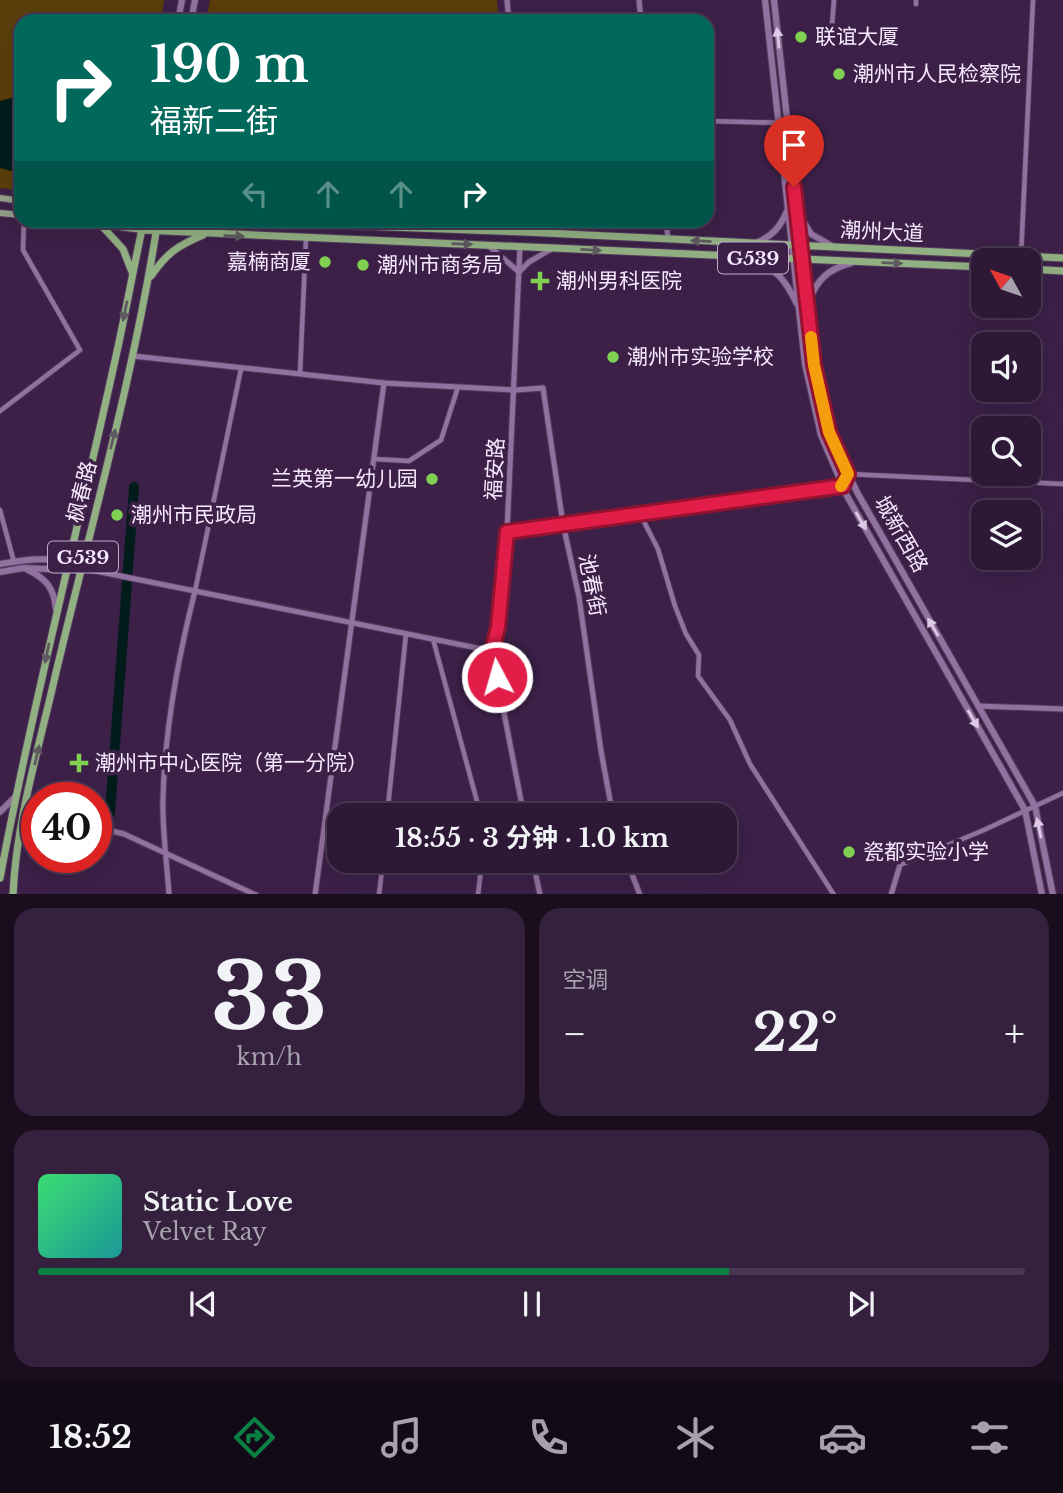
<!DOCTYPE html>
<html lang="zh">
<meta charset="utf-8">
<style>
:root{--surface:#2d1836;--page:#35213e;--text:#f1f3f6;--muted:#a7a0ad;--line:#483751;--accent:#0b8043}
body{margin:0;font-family:"Libre Baskerville","Noto Sans SC",serif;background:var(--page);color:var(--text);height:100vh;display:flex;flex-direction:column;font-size:26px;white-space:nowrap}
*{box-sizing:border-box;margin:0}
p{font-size:23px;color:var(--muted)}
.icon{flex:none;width:38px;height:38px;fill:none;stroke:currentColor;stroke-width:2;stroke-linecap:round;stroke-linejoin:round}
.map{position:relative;height:894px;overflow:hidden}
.details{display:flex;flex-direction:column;gap:14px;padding:14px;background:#190d1e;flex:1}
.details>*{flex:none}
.hud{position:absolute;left:14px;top:14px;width:700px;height:214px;border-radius:21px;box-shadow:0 7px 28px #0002,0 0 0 2px var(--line);background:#00695c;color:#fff;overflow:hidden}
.needle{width:46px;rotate:310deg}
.buttons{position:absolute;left:971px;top:248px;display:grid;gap:14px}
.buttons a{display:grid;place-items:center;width:70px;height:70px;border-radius:14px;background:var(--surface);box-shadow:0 7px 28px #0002,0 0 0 2px var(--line);font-size:35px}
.speed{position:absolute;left:21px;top:782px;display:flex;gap:14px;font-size:35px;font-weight:700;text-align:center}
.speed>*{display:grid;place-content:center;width:91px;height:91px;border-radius:50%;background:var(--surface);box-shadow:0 7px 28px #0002,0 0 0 2px var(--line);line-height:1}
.speed .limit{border:10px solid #d22;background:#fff;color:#111}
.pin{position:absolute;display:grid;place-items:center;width:60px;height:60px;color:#fff;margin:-72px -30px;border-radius:50% 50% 50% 0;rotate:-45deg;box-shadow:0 0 7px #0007}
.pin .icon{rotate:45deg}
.me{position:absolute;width:77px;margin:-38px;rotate:354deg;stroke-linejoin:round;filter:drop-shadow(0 0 5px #0008)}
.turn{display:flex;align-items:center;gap:24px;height:147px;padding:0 21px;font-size:32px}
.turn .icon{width:91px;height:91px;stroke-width:2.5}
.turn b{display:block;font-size:49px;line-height:60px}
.lanes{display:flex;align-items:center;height:66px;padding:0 21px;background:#0003;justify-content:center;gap:35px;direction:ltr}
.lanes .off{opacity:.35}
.big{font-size:52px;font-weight:700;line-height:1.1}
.details .tile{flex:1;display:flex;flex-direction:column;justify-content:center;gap:10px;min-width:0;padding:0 24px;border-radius:21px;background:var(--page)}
.details .dial{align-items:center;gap:0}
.dial b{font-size:91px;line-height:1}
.song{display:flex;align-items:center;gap:21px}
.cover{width:84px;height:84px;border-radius:10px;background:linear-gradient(135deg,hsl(140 70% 55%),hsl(180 70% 35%))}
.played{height:7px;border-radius:4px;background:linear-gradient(90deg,var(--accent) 70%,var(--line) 70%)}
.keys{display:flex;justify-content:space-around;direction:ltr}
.heat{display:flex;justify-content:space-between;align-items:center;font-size:38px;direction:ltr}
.details .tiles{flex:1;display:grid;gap:14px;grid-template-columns:1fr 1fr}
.tile:last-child{grid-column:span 2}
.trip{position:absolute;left:327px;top:803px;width:410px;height:70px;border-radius:21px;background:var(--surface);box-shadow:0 7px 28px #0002,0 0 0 2px var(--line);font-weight:700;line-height:70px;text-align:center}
.menu{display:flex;height:112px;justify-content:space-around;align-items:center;background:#120a16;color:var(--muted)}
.menu .icon{width:49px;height:49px}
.menu .current{color:var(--accent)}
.menu b{font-size:32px;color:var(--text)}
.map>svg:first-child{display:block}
.green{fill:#5b3e0a}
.water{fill:#021c1c}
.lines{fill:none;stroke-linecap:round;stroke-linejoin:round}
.river{stroke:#021c1c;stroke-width:10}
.minor-casing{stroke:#563c5f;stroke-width:6}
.tertiary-casing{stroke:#563c5f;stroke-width:7}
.secondary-casing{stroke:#563c5f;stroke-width:8}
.primary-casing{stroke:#563c5f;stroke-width:8}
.trunk-casing{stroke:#563c5f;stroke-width:9}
.minor{stroke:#91719f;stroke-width:4.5}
.tertiary{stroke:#91719f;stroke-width:5}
.secondary{stroke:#91719f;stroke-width:6}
.primary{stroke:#92a18a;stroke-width:6}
.trunk{stroke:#92b183;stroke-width:7}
.oneway{fill:#ddcae6}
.oneway2{fill:#5e5a60}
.route-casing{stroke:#92132f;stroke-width:18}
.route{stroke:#e11d48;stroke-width:12}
.slow{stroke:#f59e0b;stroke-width:12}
.poi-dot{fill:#80d051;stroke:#3c2048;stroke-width:2.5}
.labels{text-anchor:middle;stroke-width:7;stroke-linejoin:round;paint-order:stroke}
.shield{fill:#3c2048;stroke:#beacc7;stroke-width:2}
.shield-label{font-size:19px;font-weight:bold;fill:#f6e8fd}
.poi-label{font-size:21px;fill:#f6e8fd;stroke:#3c2048;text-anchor:start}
.street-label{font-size:21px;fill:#f6e8fd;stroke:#3c2048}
</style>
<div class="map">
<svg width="1063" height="895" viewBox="0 0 1063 895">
<rect width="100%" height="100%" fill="#3c2048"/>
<g class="green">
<path d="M0,0H164L161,21H21V190L0,188Z"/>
<path d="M210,0H497L499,21H206Z"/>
</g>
<path class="water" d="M21,95V174L0,168V101Z"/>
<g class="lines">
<path class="river" d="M110,813L134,487"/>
<defs>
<g id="minor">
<path d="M916,4V0"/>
<path d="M832,25L834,0"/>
<path d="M707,121L787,123"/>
<path d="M1021,256L1033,0"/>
<path d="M300,374L306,238"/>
<path d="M0,411L80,350L23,250L24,220"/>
<path d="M374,459L409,461L441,440L458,387"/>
<path d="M848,474L1063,484"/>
<path d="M0,510L14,562"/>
<path d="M640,514L658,549L675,606L686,634L699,655L698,676L730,720L750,764L834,895"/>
<path d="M195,591L241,369"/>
<path d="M433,639L481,816"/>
<path d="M389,806L446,816"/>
<path d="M387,816L406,634"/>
<path d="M494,816L523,811"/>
<path d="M900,865L984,830L1063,793"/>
<path d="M379,895L383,861"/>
<path d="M478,895L482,861"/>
</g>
<g id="tertiary">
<path d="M507,0L509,21"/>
<path d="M639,0L641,21"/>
<path d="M531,220L545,232"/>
<path d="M666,220L668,239"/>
<path d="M496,230L511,220"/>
<path d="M521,232V220"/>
<path d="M520,246L507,532L498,627L492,651L524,816"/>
<path d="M490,247L519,272L529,262L553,248"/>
<path d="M133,356L384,383L515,390L543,388L563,524L579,597L601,751L613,816"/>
<path d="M507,532L843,486L848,474"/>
<path d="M81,568L492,651"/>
<path d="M978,706L1063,709"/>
<path d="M24,812L37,814"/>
<path d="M96,827L124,834L256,895"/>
<path d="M533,861L540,895"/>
<path d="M627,861L640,895"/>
<path d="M169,895C167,862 162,830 163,798C165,728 178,658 195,591"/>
<path d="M315,895L384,383"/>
<path d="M891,895L900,865"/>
</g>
<g id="secondary">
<path d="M765,0L805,364L821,435L847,496L1025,810L1042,895"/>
<path d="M774,0L814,365L829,432L857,492L1035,806L1053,895"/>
<path d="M178,21L182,0"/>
<path d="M191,21L195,0"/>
<path d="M800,216L811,234L832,246"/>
<path d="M756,243C773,236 781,226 788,209"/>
<path d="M748,258C777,270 784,277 797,304"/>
<path d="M808,304C816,281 827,269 851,263"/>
<path d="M0,564C27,559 56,555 81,568"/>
<path d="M28,570C47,579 54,589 56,609"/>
<path d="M0,572L23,568L68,570"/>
<path d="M0,812L16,796"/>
</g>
<g id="primary">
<path d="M0,198L21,201"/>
<path d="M0,213L21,215"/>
<path d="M66,220L142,230"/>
</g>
<g id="trunk">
<path d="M196,220L525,232L1063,258"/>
<path d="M100,224L123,249L132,272"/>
<path d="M142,230L984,267"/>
<path d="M1029,269L1063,271"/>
<path d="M151,276C167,253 177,246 203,235"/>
<path d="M0,878C33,703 78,530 116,356C126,311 134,265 144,220"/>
<path d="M13,895C16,823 38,751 54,681C90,528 134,376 158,220"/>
</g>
</defs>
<use href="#minor" class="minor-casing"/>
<use href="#tertiary" class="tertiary-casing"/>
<use href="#secondary" class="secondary-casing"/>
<use href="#primary" class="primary-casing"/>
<use href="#trunk" class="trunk-casing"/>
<use href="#minor" class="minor"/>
<use href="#tertiary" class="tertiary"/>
<use href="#secondary" class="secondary"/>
<use href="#primary" class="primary"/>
<use href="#trunk" class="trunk"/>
</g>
<defs><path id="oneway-solid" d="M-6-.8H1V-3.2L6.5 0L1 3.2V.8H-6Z" transform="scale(1.75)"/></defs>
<g class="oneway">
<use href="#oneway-solid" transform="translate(778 38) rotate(-96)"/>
<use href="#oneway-solid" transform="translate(861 521) rotate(60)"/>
<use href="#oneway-solid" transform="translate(933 627) rotate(-120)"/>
<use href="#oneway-solid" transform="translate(973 719) rotate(60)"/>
<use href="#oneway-solid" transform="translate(1039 828) rotate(-102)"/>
</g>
<g class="oneway2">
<use href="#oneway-solid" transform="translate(234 236) rotate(2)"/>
<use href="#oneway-solid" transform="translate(701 241) rotate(-177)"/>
<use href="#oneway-solid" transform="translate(462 244) rotate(2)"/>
<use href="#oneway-solid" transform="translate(591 250) rotate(3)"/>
<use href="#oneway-solid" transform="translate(892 263) rotate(2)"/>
<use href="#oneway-solid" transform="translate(125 311) rotate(102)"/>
<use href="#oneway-solid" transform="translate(113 439) rotate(-76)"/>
<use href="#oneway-solid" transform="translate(47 653) rotate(102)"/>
<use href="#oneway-solid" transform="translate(37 755) rotate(-77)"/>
</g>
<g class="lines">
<defs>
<path id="route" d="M497,677L492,651L498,627L507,532L843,486L848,474L829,432L814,365L794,187"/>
</defs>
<use href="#route" class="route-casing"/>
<use href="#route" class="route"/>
<path class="slow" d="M811,337L814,365L829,432L848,474L841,486"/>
</g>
<g class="poi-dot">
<circle cx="801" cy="37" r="7"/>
<circle cx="839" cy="74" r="7"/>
<circle cx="325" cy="262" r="7"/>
<circle cx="363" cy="265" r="7"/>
<path d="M536.5 270.5h7v7h7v7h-7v7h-7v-7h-7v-7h7z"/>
<circle cx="613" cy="357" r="7"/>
<circle cx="432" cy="479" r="7"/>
<circle cx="117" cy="515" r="7"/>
<path d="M75.5 752.5h7v7h7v7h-7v7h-7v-7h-7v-7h7z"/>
<circle cx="849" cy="852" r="7"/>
</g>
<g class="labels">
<g class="shield">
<rect x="718" y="242.5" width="70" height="31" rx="5"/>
<rect x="48" y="541.5" width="70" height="31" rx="5"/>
</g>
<g class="shield-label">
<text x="753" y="265">G539</text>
<text x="83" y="564">G539</text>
</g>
<g class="poi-label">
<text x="815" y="44">联谊大厦</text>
<text x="853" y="81">潮州市人民检察院</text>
<text x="311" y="269" text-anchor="end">嘉楠商厦</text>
<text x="377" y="272">潮州市商务局</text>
<text x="556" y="288">潮州男科医院</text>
<text x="627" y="364">潮州市实验学校</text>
<text x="418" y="486" text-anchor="end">兰英第一幼儿园</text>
<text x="131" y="522">潮州市民政局</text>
<text x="95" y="770">潮州市中心医院（第一分院）</text>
<text x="863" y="859">瓷都实验小学</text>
</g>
<g class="street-label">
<text transform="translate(882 232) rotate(3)" y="7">潮州大道</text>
<text transform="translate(495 469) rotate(-87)" y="7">福安路</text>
<text transform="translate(82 492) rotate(-76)" y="7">枫春路</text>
<text transform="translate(901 534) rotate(60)" y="7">城新西路</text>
<text transform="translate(592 585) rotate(79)" y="7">池春街</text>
</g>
</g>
</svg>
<div class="buttons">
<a><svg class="needle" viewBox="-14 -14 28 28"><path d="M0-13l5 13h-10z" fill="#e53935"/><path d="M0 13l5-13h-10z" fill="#a7a0ad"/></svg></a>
<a><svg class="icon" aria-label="sound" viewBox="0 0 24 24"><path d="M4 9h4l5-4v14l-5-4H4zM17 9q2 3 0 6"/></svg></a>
<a><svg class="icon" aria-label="search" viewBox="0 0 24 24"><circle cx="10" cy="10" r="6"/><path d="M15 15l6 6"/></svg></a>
<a><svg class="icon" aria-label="layers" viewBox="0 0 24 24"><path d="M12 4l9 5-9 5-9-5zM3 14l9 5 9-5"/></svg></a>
</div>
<div class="speed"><div class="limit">40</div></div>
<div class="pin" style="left:794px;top:187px;background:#d93025"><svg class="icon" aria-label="arrive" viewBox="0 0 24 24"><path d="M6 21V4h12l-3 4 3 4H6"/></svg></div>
<svg class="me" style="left:497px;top:677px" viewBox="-20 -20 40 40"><circle r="17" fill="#e11d48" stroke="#fff" stroke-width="3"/><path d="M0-11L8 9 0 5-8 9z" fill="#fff"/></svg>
<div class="trip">18:55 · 3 分钟 · 1.0 km</div>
<div class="hud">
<div class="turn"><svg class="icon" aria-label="right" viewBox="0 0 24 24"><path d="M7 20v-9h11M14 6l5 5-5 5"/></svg><div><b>190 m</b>福新二街</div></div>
<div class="lanes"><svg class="icon off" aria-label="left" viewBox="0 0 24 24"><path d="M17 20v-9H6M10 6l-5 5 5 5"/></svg><svg class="icon off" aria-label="ahead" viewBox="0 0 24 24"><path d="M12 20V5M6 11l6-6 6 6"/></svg><svg class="icon off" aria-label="ahead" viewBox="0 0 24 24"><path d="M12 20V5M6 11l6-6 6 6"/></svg><svg class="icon" aria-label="right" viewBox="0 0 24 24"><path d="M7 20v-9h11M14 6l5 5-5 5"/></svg></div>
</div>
</div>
<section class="details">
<div class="tiles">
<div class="tile dial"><b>33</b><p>km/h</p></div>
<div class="tile"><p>空调</p>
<div class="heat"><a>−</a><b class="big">22°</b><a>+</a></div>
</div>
<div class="tile">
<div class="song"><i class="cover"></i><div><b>Static Love</b><p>Velvet Ray</p></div></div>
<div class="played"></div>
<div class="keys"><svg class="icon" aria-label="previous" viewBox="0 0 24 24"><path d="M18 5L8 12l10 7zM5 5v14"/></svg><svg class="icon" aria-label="pause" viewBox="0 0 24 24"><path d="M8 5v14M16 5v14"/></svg><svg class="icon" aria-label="next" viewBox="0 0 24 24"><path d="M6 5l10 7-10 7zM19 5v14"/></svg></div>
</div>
</div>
</section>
<nav class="menu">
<b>18:52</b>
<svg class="icon current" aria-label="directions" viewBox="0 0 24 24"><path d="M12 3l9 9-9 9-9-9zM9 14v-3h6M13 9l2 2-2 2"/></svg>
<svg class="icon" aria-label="music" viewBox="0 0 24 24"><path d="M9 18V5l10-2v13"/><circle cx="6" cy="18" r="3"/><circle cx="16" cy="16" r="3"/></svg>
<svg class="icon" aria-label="phone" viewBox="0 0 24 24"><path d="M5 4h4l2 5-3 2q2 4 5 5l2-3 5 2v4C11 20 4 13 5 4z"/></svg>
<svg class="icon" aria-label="climate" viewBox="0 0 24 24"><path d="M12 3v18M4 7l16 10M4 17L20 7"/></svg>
<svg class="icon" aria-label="car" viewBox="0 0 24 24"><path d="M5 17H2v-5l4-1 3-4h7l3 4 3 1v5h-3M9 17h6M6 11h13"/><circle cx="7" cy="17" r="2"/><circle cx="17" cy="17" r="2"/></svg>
<svg class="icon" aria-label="filters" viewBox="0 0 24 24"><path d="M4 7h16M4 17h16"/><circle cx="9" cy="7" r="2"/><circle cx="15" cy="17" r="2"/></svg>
</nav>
